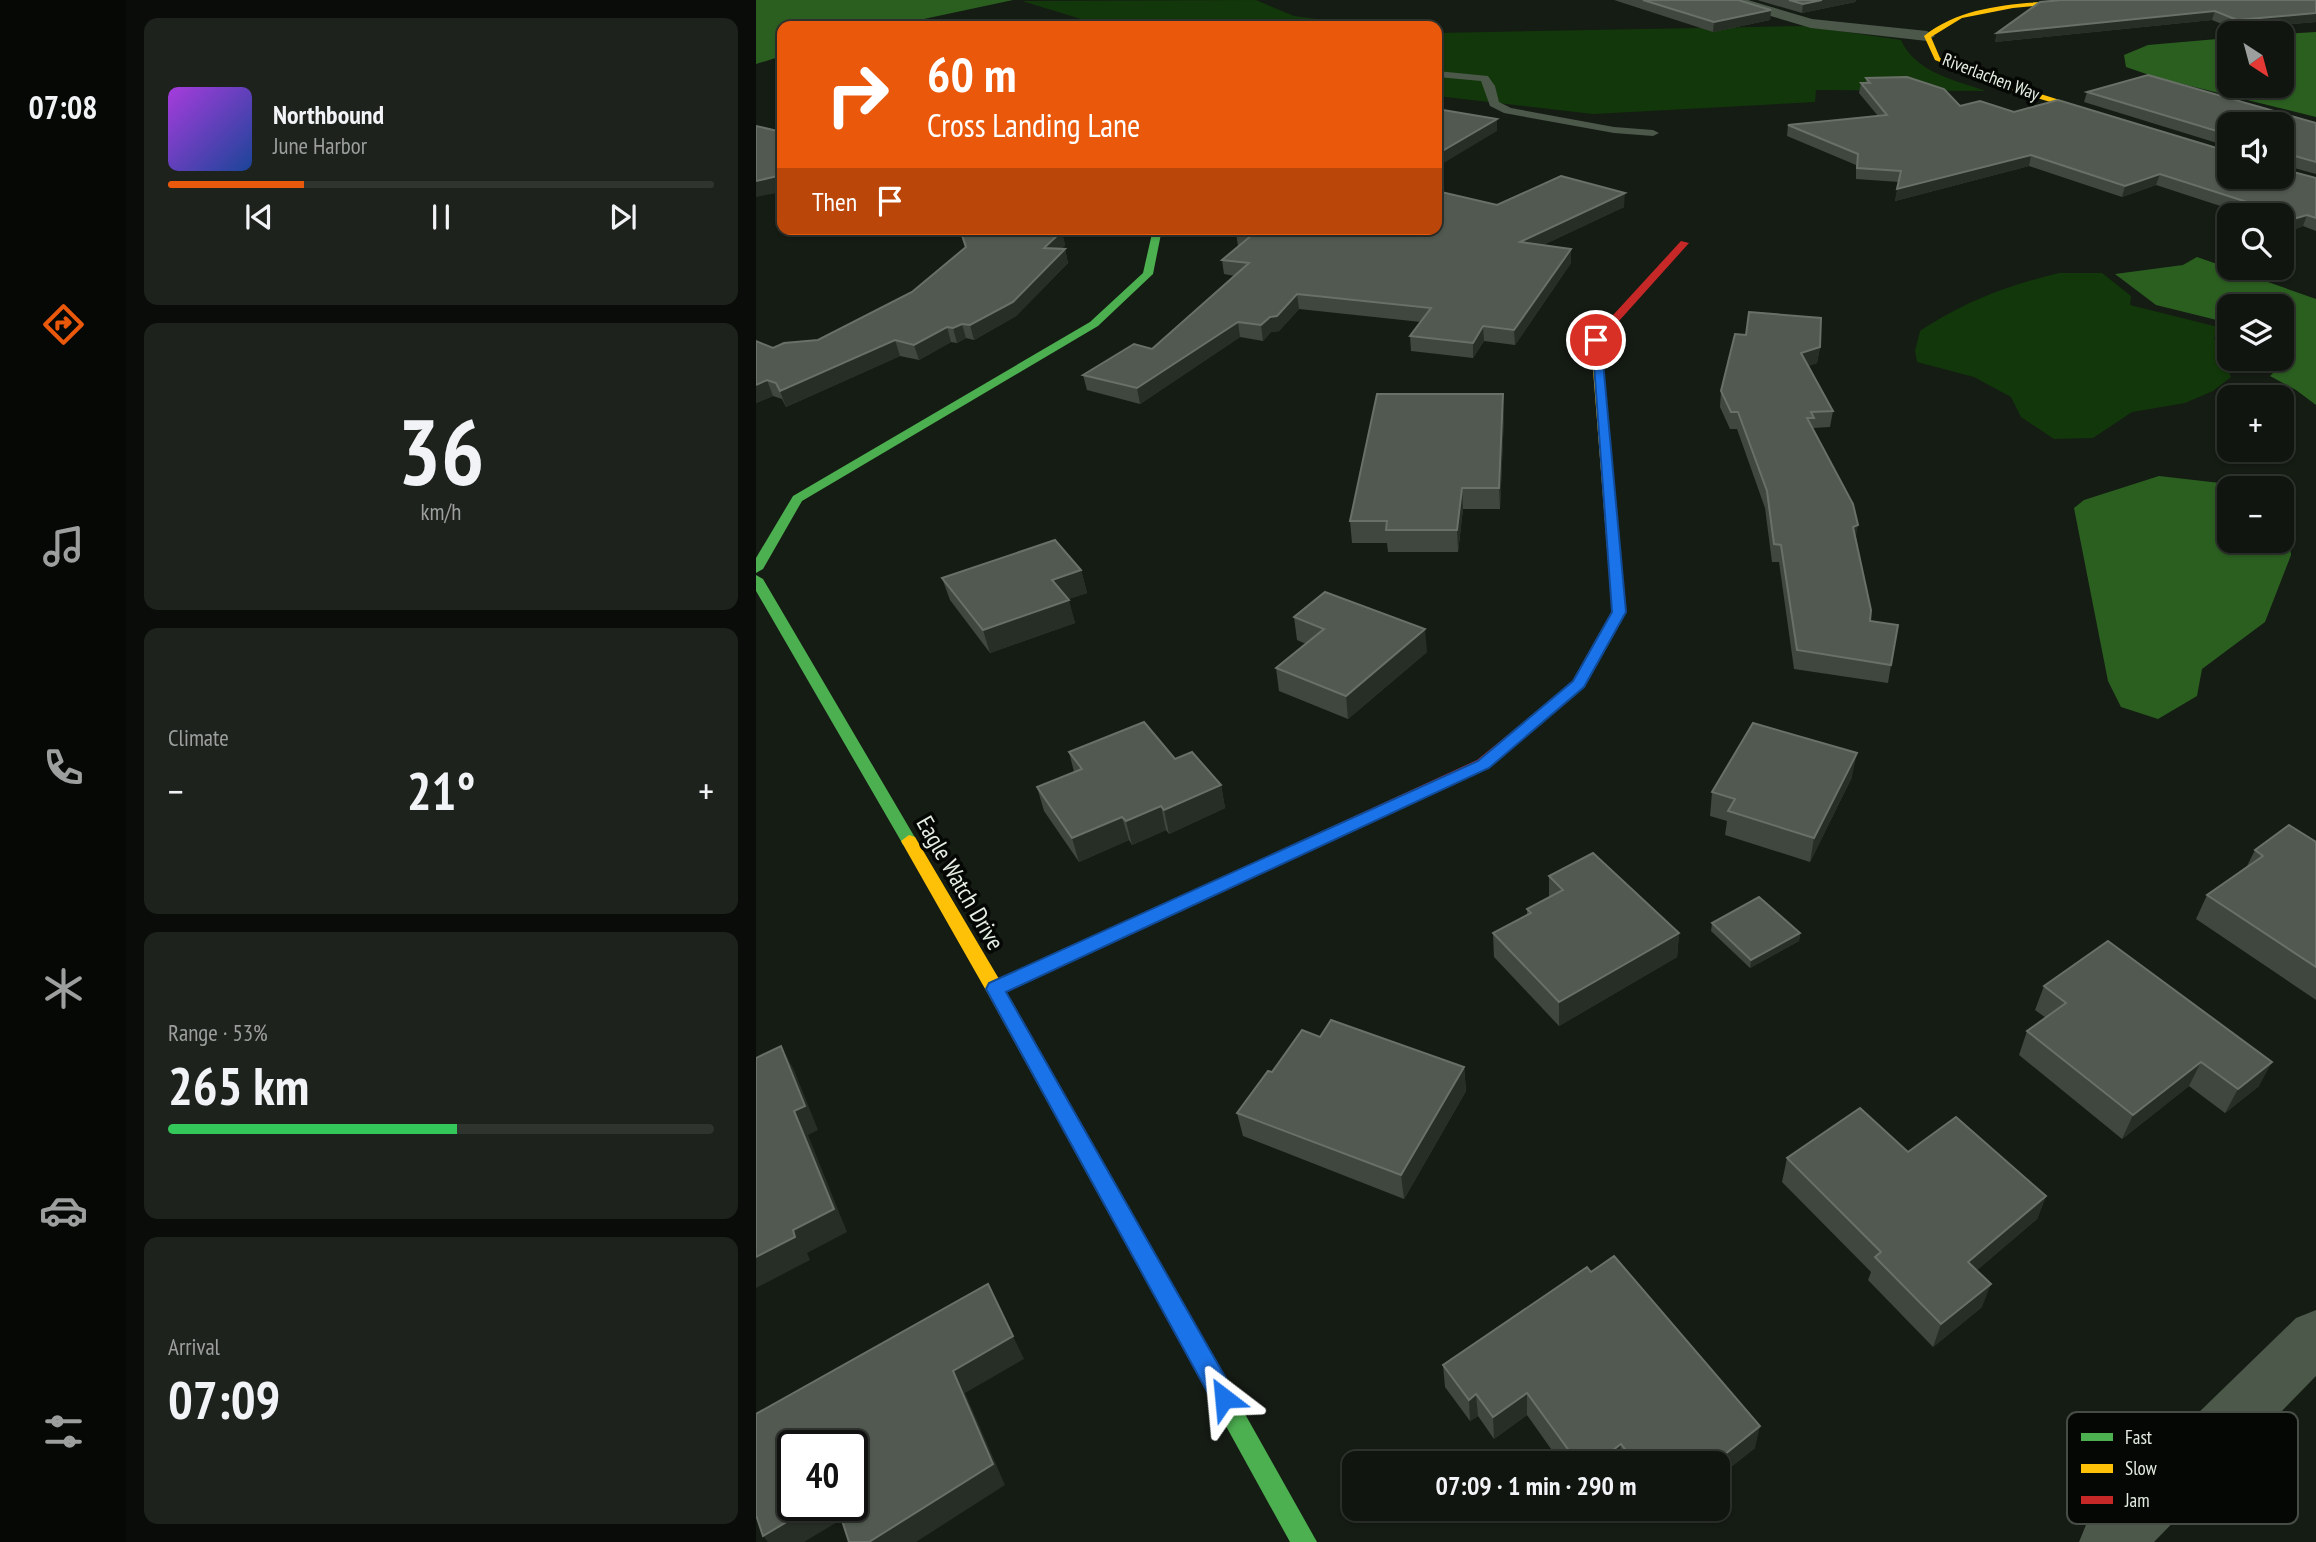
<!DOCTYPE html>
<meta charset="utf-8">
<style>
:root{--surface:#10150f;--page:#1e221d;--text:#f1f3f6;--muted:#9c9f9e;--line:#30342f;--accent:#ea580c}
body{margin:0;font-family:"PT Sans Narrow",sans-serif;background:var(--page);color:var(--text);height:100vh;display:flex;flex-direction:column;font-size:26px;white-space:nowrap}
*{box-sizing:border-box;margin:0}
p{font-size:23px;color:var(--muted)}
.icon{flex:none;width:38px;height:38px;fill:none;stroke:currentColor;stroke-width:2;stroke-linecap:round;stroke-linejoin:round}
.map{position:relative;flex:1;overflow:hidden}
.drawer{display:flex;flex-direction:column;gap:18px;padding:18px;background:#090c08;width:630px}
.drawer>*{flex:none}
.banner{position:absolute;left:21px;top:21px;width:665px;height:214px;border-radius:14px;box-shadow:0 2px 5px #0004,0 0 0 2px var(--line);background:#ea580c;color:#fff;overflow:hidden}
.needle{width:46px;rotate:144deg}
.tools{position:absolute;left:1461px;top:21px;display:grid;gap:14px}
.tools a{display:grid;place-items:center;width:77px;height:77px;border-radius:14px;background:var(--surface);box-shadow:0 2px 5px #0004,0 0 0 2px var(--line);font-size:35px}
.speed{position:absolute;left:21px;top:1430px;display:flex;gap:14px;font-size:35px;font-weight:700;text-align:center}
.speed>*{display:grid;place-content:center;width:91px;height:91px;border-radius:50%;background:var(--surface);box-shadow:0 2px 5px #0004,0 0 0 2px var(--line);line-height:1}
.speed .limit{border:4px solid #111;border-radius:10px;background:#fff;color:#111}
.pin{position:absolute;display:grid;place-items:center;width:60px;height:60px;color:#fff;margin:-30px;border:4px solid #fff;border-radius:50%;box-shadow:0 2px 7px #0007}
.me{position:absolute;width:77px;margin:-38px;rotate:331deg;stroke-linejoin:round;filter:drop-shadow(0 0 5px #0008)}
.turn{display:flex;align-items:center;gap:24px;height:147px;padding:0 35px;font-size:32px}
.turn .icon{width:91px;height:91px;stroke-width:2.5}
.turn b{display:block;font-size:49px;line-height:60px}
.then{display:flex;align-items:center;height:66px;padding:0 35px;background:#0003;gap:14px;font-size:26px}
.big{font-size:52px;font-weight:800;line-height:1.1}
.drawer .widget{flex:1;display:flex;flex-direction:column;justify-content:center;gap:10px;min-width:0;padding:0 24px;border-radius:14px;background:var(--page)}
.drawer .dial{align-items:center;gap:0}
.dial b{font-size:91px;line-height:1}
.song{display:flex;align-items:center;gap:21px}
.cover{width:84px;height:84px;border-radius:10px;background:linear-gradient(135deg,hsl(280 70% 55%),hsl(220 70% 35%))}
.played{height:7px;border-radius:4px;background:linear-gradient(90deg,var(--accent) 25%,var(--line) 25%)}
.keys{display:flex;justify-content:space-around;direction:ltr}
.heat{display:flex;justify-content:space-between;align-items:center;font-size:38px;direction:ltr}
.charge{height:10px;border-radius:5px;background:linear-gradient(90deg,#34c759 53%,var(--line) 0)}
.trip{position:absolute;left:586px;top:1451px;width:388px;height:70px;border-radius:14px;background:var(--surface);box-shadow:0 2px 5px #0004,0 0 0 2px var(--line);font-weight:800;line-height:70px;text-align:center}
main{display:flex;flex:1;min-height:0}
.dock{display:flex;flex-direction:column;width:126px;justify-content:space-around;align-items:center;background:#060806;color:var(--muted)}
.dock .icon{width:49px;height:49px}
.dock .current{color:var(--accent)}
.dock b{font-size:32px;color:var(--text)}
.map>svg:first-child{display:block}
.green{fill:#12370a}
.water{fill:#2b5f20}
.lines{fill:none;stroke-linecap:round;stroke-linejoin:round}
.lane{fill:#4c584a;fill-rule:evenodd}
.street{fill:#4c584a;fill-rule:evenodd}
.fast{fill:#4caf50;fill-rule:evenodd}
.slow{fill:#ffc107;fill-rule:evenodd}
.jam{fill:#c62828;fill-rule:evenodd}
.wall{fill:#40473e}
.shaded-wall{fill:#272e26}
.building{fill:#515950;stroke:#697067;stroke-width:2}
.route{fill:#1a73e8;stroke:#114b97;stroke-width:2}
.labels{text-anchor:middle;stroke-width:7;stroke-linejoin:round;paint-order:stroke}
.far-street-label{font-size:18px;fill:#e6eee4;stroke:#040703}
.near-street-label{font-size:24px;fill:#e6eee4;stroke:#040703}
.key{fill:#040703;stroke:#484c46;stroke-width:2}
.key-label{font-size:19px;fill:#e6eee4}
</style>
<main>
<nav class="dock">
<b>07:08</b>
<svg class="icon current" aria-label="directions" viewBox="0 0 24 24"><path d="M12 3l9 9-9 9-9-9zM9 14v-3h6M13 9l2 2-2 2"/></svg>
<svg class="icon" aria-label="music" viewBox="0 0 24 24"><path d="M9 18V5l10-2v13"/><circle cx="6" cy="18" r="3"/><circle cx="16" cy="16" r="3"/></svg>
<svg class="icon" aria-label="phone" viewBox="0 0 24 24"><path d="M5 4h4l2 5-3 2q2 4 5 5l2-3 5 2v4C11 20 4 13 5 4z"/></svg>
<svg class="icon" aria-label="climate" viewBox="0 0 24 24"><path d="M12 3v18M4 7l16 10M4 17L20 7"/></svg>
<svg class="icon" aria-label="car" viewBox="0 0 24 24"><path d="M5 17H2v-5l4-1 3-4h7l3 4 3 1v5h-3M9 17h6M6 11h13"/><circle cx="7" cy="17" r="2"/><circle cx="17" cy="17" r="2"/></svg>
<svg class="icon" aria-label="filters" viewBox="0 0 24 24"><path d="M4 7h16M4 17h16"/><circle cx="9" cy="7" r="2"/><circle cx="15" cy="17" r="2"/></svg>
</nav>
<section class="drawer">
<div class="widget">
<div class="song"><i class="cover"></i><div><b>Northbound</b><p>June Harbor</p></div></div>
<div class="played"></div>
<div class="keys"><svg class="icon" aria-label="previous" viewBox="0 0 24 24"><path d="M18 5L8 12l10 7zM5 5v14"/></svg><svg class="icon" aria-label="pause" viewBox="0 0 24 24"><path d="M8 5v14M16 5v14"/></svg><svg class="icon" aria-label="next" viewBox="0 0 24 24"><path d="M6 5l10 7-10 7zM19 5v14"/></svg></div>
</div>
<div class="widget dial"><b>36</b><p>km/h</p></div>
<div class="widget"><p>Climate</p>
<div class="heat"><a>−</a><b class="big">21°</b><a>+</a></div>
</div>
<div class="widget"><p>Range · 53%</p><b class="big">265 km</b><div class="charge"></div></div>
<div class="widget"><p>Arrival</p><b class="big">07:09</b></div>
</section>
<div class="map">
<svg width="1560" height="1542" viewBox="0 0 1560 1542">
<rect width="100%" height="100%" fill="#151c14"/>
<g class="green">
<path d="M500,0L538,16L615,26H348L266,1Z"/>
<path d="M1049,26L1145,40C1160,73 1199,80 1230,91L1060,90L1059,102L837,114L681,96V33Z"/>
<path d="M1303,273H1346L1375,296L1374,305L1466,328L1458,338L1475,377L1457,391L1429,403L1376,412L1337,438L1298,439L1265,417L1255,397L1218,377L1161,362L1159,351L1164,331C1210,301 1250,286 1303,273Z"/>
</g>
<g class="water">
<path d="M0,0H257L135,26H26V56L0,64Z"/>
<path d="M1560,32V117L1402,78L1370,67L1368,55L1392,45L1473,38L1474,86H1526V34Z"/>
<path d="M1441,257L1560,299V405L1540,390L1514,376L1520,370L1519,359H1526V306H1474L1473,323L1400,305L1359,274L1427,265Z"/>
<path d="M1403,476L1464,483L1474,488V541H1526V512L1532,515L1535,555L1509,622L1446,669L1441,696L1402,719L1365,707L1352,681L1318,508L1328,500Z"/>
</g>
<g class="lines">
<path class="lane" d="M681,71L732,76L739,86L743,102L755,108L858,127L897,130L903,133L897,136L858,133L748,113L734,106L725,81L681,77Z"/>
<g class="street">
<path d="M969,0H992L1056,19L1171,31L1179,36L1171,41L1055,28L971,3Z"/>
<path d="M1560,1310V1376L1398,1542H1323L1332,1520L1540,1318Z"/>
</g>
<g class="fast">
<path d="M397,229H406L397,274L342,326L46,501L7,569L0,573V558L37,496L334,322L387,273Z"/>
<path d="M0,575L7,579L161,841L159,845H147L145,841L0,591Z"/>
<path d="M555,837L561,839L563,843L561,847L246,994L239,996L232,994L230,989L232,984Z"/>
<path d="M436,1331L444,1334L561,1542H534L428,1350L425,1342L428,1334Z"/>
</g>
<g class="slow">
<path d="M1311,0H1338L1257,8L1206,18L1175,37L1184,58L1250,83L1351,115V119L1244,87L1179,60L1168,36C1208,4 1262,4 1311,0Z"/>
<path d="M840,341L845,344L870,612L830,684L817,694L810,689L817,681L856,612L835,344Z"/>
<path d="M153,835L159,837L246,984L444,1334L447,1342L444,1350L436,1353L428,1350L232,994L145,841Z"/>
</g>
<g class="jam">
<path d="M925,241L933,243L845,341L844,346H836V338Z"/>
<path d="M817,684L822,686L824,689L822,692L733,768L561,847H549L547,843L549,839L721,760L812,686Z"/>
</g>
</g>
<g class="wall">
<path d="M858,0H982L1015,10L1014,20L957,32Z"/>
<path d="M1001,0H1100L1099,2L1046,13Z"/>
<path d="M1560,0V22L1478,29L1456,20L1239,42L1241,33Z"/>
<path d="M1110,78L1204,106L1474,177L1560,178V231L1547,226L1537,230L1526,227V215H1492L1400,185L1366,197L1273,166L1139,201L1143,182L1100,179V165L1031,136L1032,125L1122,116L1103,93L1105,83H1110Z"/>
<path d="M1331,92L1560,123V174L1527,165L1474,124V147L1328,102Z"/>
<path d="M741,205L868,207L787,245L815,263L759,345L728,341L717,358L655,351L654,336L665,322L543,309L523,331L515,332L507,341L484,337L384,404L331,390L327,375L396,349L479,276L468,274L466,260L482,246L480,233Z"/>
<path d="M203,229H305L309,245L305,249H309L312,263L260,316L218,340L210,338L201,343L195,342L163,360L144,356L30,407L26,399L17,396L0,403V341L17,348L62,340L156,292L209,248Z"/>
<path d="M1064,347L1061,363L1052,366L1077,411L1074,427L1057,428V429L1100,537L1114,621L1135,665L1132,683L1038,669L1023,562H1016L1009,508L981,429H974L964,407L965,391Z"/>
<path d="M748,415L744,509H707L702,552H632L631,543H596L594,521Z"/>
<path d="M325,570L331,593L312,599L319,623L234,653L194,600L186,578Z"/>
<path d="M538,617L671,652L592,719L523,691L520,668L550,644L541,640Z"/>
<path d="M313,752L419,759L465,785L469,808L413,834L410,830L376,845L373,840L323,862L288,811L281,787L318,772Z"/>
<path d="M1096,777L1054,862L969,835L971,821L954,816L956,792Z"/>
<path d="M1560,842V1000L1440,919L1451,895L1491,866L1499,850Z"/>
<path d="M793,876L923,933L921,957L803,1026L738,957L737,933L771,915V909L793,897Z"/>
<path d="M956,923L1044,933L1043,941L994,968L955,931Z"/>
<path d="M1288,986L1503,1086L1469,1113L1433,1086L1366,1139L1263,1055L1271,1031L1290,1018L1279,1010Z"/>
<path d="M564,1037L708,1067L710,1091L648,1199L487,1136L481,1113L516,1072Z"/>
<path d="M1152,1152L1290,1196L1281,1219L1221,1270L1226,1307L1177,1347L1112,1280L1115,1272L1026,1182L1031,1158Z"/>
<path d="M687,1365L999,1448L962,1477V1463H805L771,1415L738,1439L722,1416L714,1421L689,1387Z"/>
<path d="M896,1508H923L906,1522Z"/>
</g>
<g class="shaded-wall">
<path d="M1066,0H1100L1099,2L1046,13L1047,4Z"/>
<path d="M1015,10L1014,20L957,32L958,22Z"/>
<path d="M1459,11L1456,20L1239,42L1241,33Z"/>
<path d="M1560,13V22L1478,29L1481,20Z"/>
<path d="M741,119V131L681,167V154Z"/>
<path d="M1275,155L1273,166L1139,201L1141,189Z"/>
<path d="M1404,174L1400,185L1366,197L1369,186Z"/>
<path d="M26,175V192L0,197V181Z"/>
<path d="M869,193L868,207L764,256V242Z"/>
<path d="M1551,215L1547,226L1537,230L1541,218Z"/>
<path d="M306,231L309,245L291,262L288,248Z"/>
<path d="M309,249L312,263L260,316L218,340L214,325Z"/>
<path d="M815,249V263L759,345L758,330Z"/>
<path d="M541,294L543,309L523,331L515,332L507,341L505,325Z"/>
<path d="M482,322L484,337L384,404L381,388Z"/>
<path d="M206,324L210,338L201,343L197,328Z"/>
<path d="M727,326L728,341L717,358V343Z"/>
<path d="M191,327L195,342L163,360L158,345Z"/>
<path d="M139,340L144,356L30,407L24,391Z"/>
<path d="M1064,347L1061,363L1043,369L1045,353Z"/>
<path d="M11,380L17,396L0,403V385Z"/>
<path d="M747,394L748,415L744,509L743,488Z"/>
<path d="M706,488L707,509L702,552L701,530Z"/>
<path d="M1102,525L1099,542L1097,527Z"/>
<path d="M325,570L331,593L302,603L296,580Z"/>
<path d="M313,600L319,623L234,653L227,630Z"/>
<path d="M669,629L671,652L592,719L590,696Z"/>
<path d="M1101,753L1096,777L1054,862L1058,838Z"/>
<path d="M465,785L469,808L413,834L408,810Z"/>
<path d="M405,806L410,830L376,845L370,821Z"/>
<path d="M366,817L373,840L323,862L316,838Z"/>
<path d="M923,933L921,957L803,1026V1002Z"/>
<path d="M1044,933L1043,941L994,968L995,960Z"/>
<path d="M25,1046L38,1070L62,1130L52,1135L91,1232L51,1253L54,1260L0,1288V1257L37,1230L38,1111Z"/>
<path d="M1445,1062L1433,1086L1366,1139L1377,1115Z"/>
<path d="M1516,1062L1503,1086L1469,1113L1482,1089Z"/>
<path d="M708,1067L710,1091L648,1199L645,1175Z"/>
<path d="M1290,1196L1281,1219L1204,1285L1212,1262Z"/>
<path d="M232,1284L268,1359L209,1393L249,1485L160,1542H113L197,1371Z"/>
<path d="M1235,1284L1226,1307L1177,1347L1185,1324Z"/>
<path d="M771,1393V1415L738,1439L737,1417Z"/>
<path d="M720,1394L722,1416L714,1421L713,1400Z"/>
<path d="M1004,1426L999,1448L962,1477V1463H958Z"/>
<path d="M865,1444L863,1463H840Z"/>
<path d="M59,1505H85L93,1515L48,1542H12L7,1536Z"/>
<path d="M908,1508H923L906,1522Z"/>
</g>
<g class="building">
<path d="M887,0H982L1015,10L958,22Z"/>
<path d="M1033,0H1066L1047,4Z"/>
<path d="M1305,0H1560V13L1481,20L1459,11L1241,33L1284,2Z"/>
<path d="M1392,75L1560,123V162L1528,153L1527,163L1526,164V124H1474V135L1331,92Z"/>
<path d="M1151,77L1188,89L1204,106L1224,101L1258,112L1302,100L1474,152V177H1526V169L1560,178V218L1551,215L1541,218L1404,174L1369,186L1275,155L1141,189L1145,171L1101,168L1102,154L1032,125L1131,115L1105,83H1114L1110,78Z"/>
<path d="M681,109L741,119L681,154Z"/>
<path d="M0,126L26,132V175L0,181Z"/>
<path d="M805,176L869,193L764,242L815,249L758,330L727,326L717,343L654,336L675,308L541,294L521,316L514,317L505,325L482,322L381,388L327,375L378,344L396,349L493,263L466,260L496,235L480,233L485,229H681V191L741,205Z"/>
<path d="M204,229H305L306,231L288,248L309,249L257,302L214,325L206,324L197,328L191,327L158,345L139,340L24,391L20,383L11,380L0,385V341L17,348L28,343L62,340L156,292L210,247Z"/>
<path d="M993,312L1065,318L1064,347L1045,353L1077,411L1055,412L1058,418H1051L1097,504L1102,525L1097,527L1115,610L1114,621L1142,625L1135,665L1041,650L1025,545L1018,544L1011,491L982,412H975L965,391L979,334L990,335Z"/>
<path d="M621,394H747L743,488H706L701,530H630L631,521H594Z"/>
<path d="M299,540L325,570L296,580L313,600L227,630L186,578Z"/>
<path d="M569,592L669,629L590,696L520,668L568,629L538,617Z"/>
<path d="M388,722L419,759L436,752L465,785L408,810L405,806L370,821L366,817L316,838L281,787L326,769L313,752Z"/>
<path d="M997,723L1101,753L1058,838L972,811L979,799L956,792Z"/>
<path d="M1533,825L1560,842V967L1451,895L1507,856L1499,850Z"/>
<path d="M837,853L923,933L803,1002L737,933L775,913L771,909L807,890L793,876Z"/>
<path d="M1003,897L1044,933L995,960L956,923Z"/>
<path d="M1352,941L1516,1062L1482,1089L1445,1062L1377,1115L1271,1031L1310,1003L1288,986Z"/>
<path d="M575,1020L708,1067L645,1175L481,1113L512,1071L516,1072L546,1030L564,1037Z"/>
<path d="M25,1046L49,1106L38,1111L78,1209L37,1230L39,1237L0,1257V1058Z"/>
<path d="M1104,1108L1152,1152L1200,1117L1290,1196L1212,1262L1235,1284L1185,1324L1119,1257L1125,1252L1031,1158Z"/>
<path d="M858,1256L1004,1426L958,1463H879L865,1444L840,1463H822L771,1393L737,1417L720,1394L713,1400L687,1365L831,1267L835,1272Z"/>
<path d="M232,1284L257,1336L197,1371L237,1464L113,1542H93L81,1505H96V1446H37V1505H59L7,1536L0,1515V1414Z"/>
</g>
<path class="route" d="M836,337L845,340L870,612L828,687L733,768L250,992L476,1389L480,1398L476,1406L468,1409L459,1406L230,989L233,983L722,761L817,681L856,612Z"/>
<g class="labels">
<g class="far-street-label">
<text transform="translate(1235 77) rotate(21)" y="6">Riverlachen Way</text>
</g>
<g class="near-street-label">
<text transform="translate(204 883) rotate(60)" y="8">Eagle Watch Drive</text>
</g>
</g>
<rect x="1311" y="1412" width="231" height="112" rx="10" class="key"/>
<rect x="1325" y="1433" width="32" height="8" fill="#4caf50"/>
<rect x="1325" y="1464" width="32" height="9" fill="#ffc107"/>
<rect x="1325" y="1496" width="32" height="8" fill="#c62828"/>
<g class="key-label">
<text x="1369" y="1444">Fast</text>
<text x="1369" y="1475">Slow</text>
<text x="1369" y="1507">Jam</text>
</g>
</svg>
<div class="tools">
<a><svg class="needle" viewBox="-14 -14 28 28"><path d="M0-13l5 13h-10z" fill="#e53935"/><path d="M0 13l5-13h-10z" fill="#9c9f9e"/></svg></a>
<a><svg class="icon" aria-label="sound" viewBox="0 0 24 24"><path d="M4 9h4l5-4v14l-5-4H4zM17 9q2 3 0 6"/></svg></a>
<a><svg class="icon" aria-label="search" viewBox="0 0 24 24"><circle cx="10" cy="10" r="6"/><path d="M15 15l6 6"/></svg></a>
<a><svg class="icon" aria-label="layers" viewBox="0 0 24 24"><path d="M12 4l9 5-9 5-9-5zM3 14l9 5 9-5"/></svg></a>
<a>+</a>
<a>−</a>
</div>
<div class="speed"><div class="limit">40</div></div>
<div class="pin" style="left:840px;top:340px;background:#d93025"><svg class="icon" aria-label="arrive" viewBox="0 0 24 24"><path d="M6 21V4h12l-3 4 3 4H6"/></svg></div>
<svg class="me" style="left:468px;top:1398px" viewBox="-20 -20 40 40"><path d="M0-17L14 15 0 8-14 15z" fill="#1a73e8" stroke="#fff" stroke-width="4"/></svg>
<div class="trip">07:09 · 1 min · 290 m</div>
<div class="banner">
<div class="turn"><svg class="icon" aria-label="right" viewBox="0 0 24 24"><path d="M7 20v-9h11M14 6l5 5-5 5"/></svg><div><b>60 m</b>Cross Landing Lane</div></div>
<div class="then">Then<svg class="icon" aria-label="arrive" viewBox="0 0 24 24"><path d="M6 21V4h12l-3 4 3 4H6"/></svg></div>
</div>
</div>
</main>
